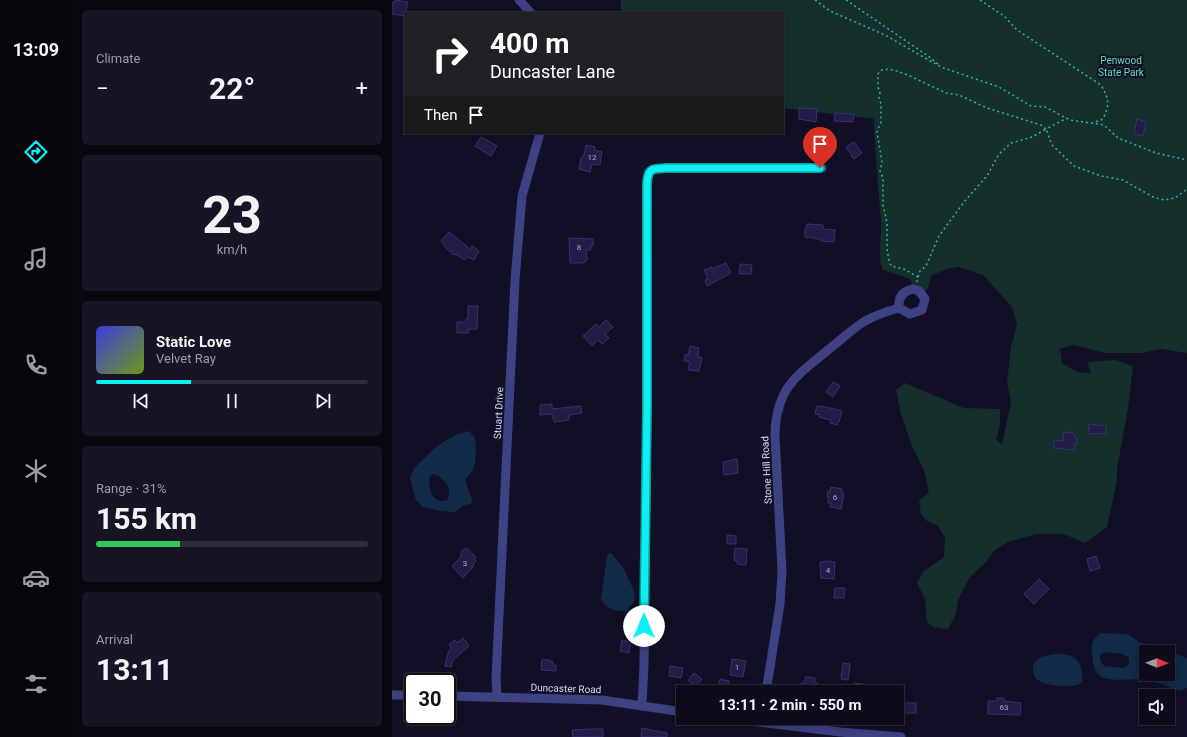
<!DOCTYPE html>
<meta charset="utf-8">
<style>
:root{--surface:#0e0c1c;--page:#171525;--text:#f1f3f6;--muted:#9b9ba3;--line:#2e2c3b;--accent:#0eeff2}
body{margin:0;font-family:Roboto,sans-serif;background:var(--page);color:var(--text);height:100vh;display:flex;flex-direction:column;font-size:15px;white-space:nowrap}
*{box-sizing:border-box;margin:0}
p{font-size:13px;color:var(--muted)}
.icon{flex:none;width:22px;height:22px;fill:none;stroke:currentColor;stroke-width:2;stroke-linecap:round;stroke-linejoin:round}
.map{position:relative;flex:1;overflow:hidden}
.side{display:flex;flex-direction:column;gap:10px;padding:10px;background:#08070f;width:320px}
.side>*{flex:none}
.hud{position:absolute;left:12px;top:12px;width:380px;height:122px;border-radius:0px;box-shadow:0 2px 10px #0003,0 0 0 1px var(--line);background:#202124;color:#fff;overflow:hidden}
.needle{width:26px;rotate:91deg}
.fabs{position:absolute;left:747px;top:645px;display:grid;gap:8px}
.fabs a{display:grid;place-items:center;width:36px;height:36px;border-radius:0px;background:var(--surface);box-shadow:0 2px 10px #0003,0 0 0 1px var(--line);font-size:20px}
.speed{position:absolute;left:12px;top:673px;display:flex;gap:8px;font-size:20px;font-weight:700;text-align:center}
.speed>*{display:grid;place-content:center;width:52px;height:52px;border-radius:50%;background:var(--surface);box-shadow:0 2px 10px #0003,0 0 0 1px var(--line);line-height:1}
.speed .limit{border:2px solid #111;border-radius:6px;background:#fff;color:#111}
.pin{position:absolute;display:grid;place-items:center;width:34px;height:34px;color:#fff;margin:-41px -17px;border-radius:50% 50% 50% 0;rotate:-45deg;box-shadow:0 0 4px #0007}
.pin .icon{rotate:45deg}
.me{position:absolute;width:44px;margin:-22px;rotate:0deg;stroke-linejoin:round;filter:drop-shadow(0 0 3px #0008)}
.turn{display:flex;align-items:center;gap:14px;height:84px;padding:0 20px;font-size:18px}
.turn .icon{width:52px;height:52px;stroke-width:2.5}
.turn b{display:block;font-size:28px;line-height:34px}
.then{display:flex;align-items:center;height:38px;padding:0 20px;background:#0003;gap:8px;font-size:15px}
.big{font-size:30px;font-weight:700;line-height:1.1}
.side .widget{flex:1;display:flex;flex-direction:column;justify-content:center;gap:6px;min-width:0;padding:0 14px;border-radius:6px;background:var(--page)}
.side .dial{align-items:center;gap:0}
.dial b{font-size:52px;line-height:1}
.song{display:flex;align-items:center;gap:12px}
.cover{width:48px;height:48px;border-radius:6px;background:linear-gradient(135deg,hsl(240 70% 55%),hsl(80 70% 35%))}
.played{height:4px;border-radius:2px;background:linear-gradient(90deg,var(--accent) 35%,var(--line) 35%)}
.keys{display:flex;justify-content:space-around;direction:ltr}
.heat{display:flex;justify-content:space-between;align-items:center;font-size:22px;direction:ltr}
.charge{height:6px;border-radius:3px;background:linear-gradient(90deg,#34c759 31%,var(--line) 0)}
.trip{position:absolute;left:284px;top:685px;width:228px;height:40px;border-radius:0px;background:var(--surface);box-shadow:0 2px 10px #0003,0 0 0 1px var(--line);font-weight:700;line-height:40px;text-align:center}
main{display:flex;flex:1;min-height:0}
.menu{display:flex;flex-direction:column;width:72px;justify-content:space-around;align-items:center;background:#06050b;color:var(--muted)}
.menu .icon{width:28px;height:28px}
.menu .selected{color:var(--accent)}
.menu b{font-size:18px;color:var(--text)}
.map>svg:first-child{display:block}
.green{fill:#142f2c}
.water{fill:#112b49;fill-rule:evenodd}
.building{fill:#221d46;stroke:#383170}
.lines{fill:none;stroke-linecap:round;stroke-linejoin:round}
.path{stroke:#36b2a0;stroke-width:1.5;stroke-dasharray:2 3;stroke-linecap:butt}
.minor{stroke:#3e4182;stroke-width:9}
.route-casing{stroke:#099b9d;stroke-width:10}
.route{stroke:#0eeff2;stroke-width:7}
.labels{text-anchor:middle;stroke-width:4;stroke-linejoin:round;paint-order:stroke}
.number-label{font-size:8px;fill:#aaa8cf}
.park-label{font-size:10px;fill:#66dab3;stroke:#121026}
.street-label{font-size:10px;fill:#d8d7fd;stroke:#121026}
</style>
<main>
<nav class="menu">
<b>13:09</b>
<svg class="icon selected" aria-label="directions" viewBox="0 0 24 24"><path d="M12 3l9 9-9 9-9-9zM9 14v-3h6M13 9l2 2-2 2"/></svg>
<svg class="icon" aria-label="music" viewBox="0 0 24 24"><path d="M9 18V5l10-2v13"/><circle cx="6" cy="18" r="3"/><circle cx="16" cy="16" r="3"/></svg>
<svg class="icon" aria-label="phone" viewBox="0 0 24 24"><path d="M5 4h4l2 5-3 2q2 4 5 5l2-3 5 2v4C11 20 4 13 5 4z"/></svg>
<svg class="icon" aria-label="climate" viewBox="0 0 24 24"><path d="M12 3v18M4 7l16 10M4 17L20 7"/></svg>
<svg class="icon" aria-label="car" viewBox="0 0 24 24"><path d="M5 17H2v-5l4-1 3-4h7l3 4 3 1v5h-3M9 17h6M6 11h13"/><circle cx="7" cy="17" r="2"/><circle cx="17" cy="17" r="2"/></svg>
<svg class="icon" aria-label="filters" viewBox="0 0 24 24"><path d="M4 7h16M4 17h16"/><circle cx="9" cy="7" r="2"/><circle cx="15" cy="17" r="2"/></svg>
</nav>
<section class="side">
<div class="widget"><p>Climate</p>
<div class="heat"><a>−</a><b class="big">22°</b><a>+</a></div>
</div>
<div class="widget dial"><b>23</b><p>km/h</p></div>
<div class="widget">
<div class="song"><i class="cover"></i><div><b>Static Love</b><p>Velvet Ray</p></div></div>
<div class="played"></div>
<div class="keys"><svg class="icon" aria-label="previous" viewBox="0 0 24 24"><path d="M18 5L8 12l10 7zM5 5v14"/></svg><svg class="icon" aria-label="pause" viewBox="0 0 24 24"><path d="M8 5v14M16 5v14"/></svg><svg class="icon" aria-label="next" viewBox="0 0 24 24"><path d="M6 5l10 7-10 7zM19 5v14"/></svg></div>
</div>
<div class="widget"><p>Range · 31%</p><b class="big">155 km</b><div class="charge"></div></div>
<div class="widget"><p>Arrival</p><b class="big">13:11</b></div>
</section>
<div class="map">
<svg width="795" height="737" viewBox="0 0 795 737">
<rect width="100%" height="100%" fill="#121026"/>
<path class="green" d="M229,0H795V353L769,349L750,353H713L694,348L681,345L668,349L670,363L685,372L699,373L695,362L724,360L741,366L736,408L725,469V480L715,527L693,543L672,534H644L616,542L603,550L594,562L578,577L566,600L564,614L556,629L541,627L535,622L533,599L525,583L531,572L552,557L553,538L546,526L535,521L529,514L527,501L537,492L532,470L520,446L509,414L504,390L513,383L572,408L608,409V424L604,440L610,444L619,403L615,382L619,347L625,324L620,307L591,275L567,267L555,269L539,276L536,288L530,294L521,289L519,280C510,274 499,274 490,269C486,253 490,237 489,220C486,186 483,153 482,119L391,108V13H229Z"/>
<g class="water">
<path d="M77,431L83,437C84,447 85,463 80,472C78,474 74,477 74,479C72,484 81,495 80,503L69,507L63,512H60L49,511L31,507L24,500L18,479L22,468L42,449L51,442L66,434ZM40,474C51,475 62,490 55,500C41,505 37,489 37,478Z"/>
<path d="M217,553H219L232,569L242,591L243,600L235,611C226,612 214,609 209,600L215,556Z"/>
<path d="M708,633L735,634L739,636L747,642L761,646L773,647L784,654L795,658V688L788,691C776,687 762,680 749,679C735,678 707,686 702,667C701,663 701,659 700,655C699,645 700,640 708,633ZM714,652L731,654L737,658V665L731,668L712,666C709,662 707,659 709,654ZM754,652H776V674H754Z"/>
<path d="M665,654C685,654 691,662 690,682L688,684C676,688 656,687 644,679C634,661 649,655 665,654Z"/>
</g>
<g class="building">
<path d="M3,0L16,2L13,16L0,14V2L2,3Z"/>
<path d="M407,108L425,109L424,122L407,119Z"/>
<path d="M443,113L462,114L461,122L442,121Z"/>
<path d="M745,119L754,122L751,136L742,134Z"/>
<path d="M89,137L105,146L99,156L83,146Z"/>
<path d="M462,142L470,153L462,159L454,147Z"/>
<path d="M194,145L203,147L202,150L210,152L208,165L200,164L198,172L187,169L189,158L192,155Z"/>
<path d="M415,224L431,225V229L443,230L442,242L429,241V239H423V238L413,237V228H415Z"/>
<path d="M57,232L78,249L80,246L87,251L82,260L75,257L73,260L63,254L62,255L55,249L49,241Z"/>
<path d="M177,238L201,239V246H199V250H194L195,260L191,263H178Z"/>
<path d="M334,263L339,273L315,286L313,280L316,279L312,270L320,267V269Z"/>
<path d="M348,264L360,265L359,274H347Z"/>
<path d="M76,306H86L85,329H76V333H65V322H74V319H76Z"/>
<path d="M214,320L221,327L213,334L217,338L210,344L206,340L200,346L191,336L204,324L207,327Z"/>
<path d="M298,346L307,348L306,357L310,358L307,371L296,370L298,362L292,361L293,355H296Z"/>
<path d="M441,382L448,386L441,397L434,392Z"/>
<path d="M160,404V409L189,406L190,413L177,415V420L162,422L160,414L148,415V405Z"/>
<path d="M425,406L430,407V406L450,411L447,422H446L445,425L438,423L439,420L427,417L428,415L423,414Z"/>
<path d="M697,424L714,426V433L697,434Z"/>
<path d="M672,432L682,433V437L685,438V444L682,443V450L662,448V440L671,441Z"/>
<path d="M345,459L346,473L332,475L331,462Z"/>
<path d="M439,487L450,489V494H452L449,509L438,507L439,503H436L437,497H435L436,491L438,492Z"/>
<path d="M335,535L344,536V544H335Z"/>
<path d="M343,548L355,549L354,565L345,564V561L342,560Z"/>
<path d="M72,549H76L84,557L82,559L84,561L81,564L82,565L80,568L71,578L60,566L69,557V552Z"/>
<path d="M704,556L708,568L698,571L695,559Z"/>
<path d="M433,561L443,562L442,579L429,578L428,562H433Z"/>
<path d="M647,579L657,589L642,604L632,594Z"/>
<path d="M443,588H453L452,598H442Z"/>
<path d="M71,638L77,646L61,660L59,667L53,666L56,653L59,648L57,644L63,640L65,643Z"/>
<path d="M230,640L239,642L237,653L228,651Z"/>
<path d="M340,659L354,661L351,677L338,675Z"/>
<path d="M150,660H158V661L161,662V664L164,666V671L149,670Z"/>
<path d="M451,663L458,664L456,680L449,679Z"/>
<path d="M278,666L291,668L289,678L277,676Z"/>
<path d="M302,673L310,679L304,687L296,680Z"/>
<path d="M414,677L423,678L422,683H426L424,691L421,690L420,692L408,690L409,683H412Z"/>
<path d="M328,679L337,681L335,690L326,688Z"/>
<path d="M462,683L471,684V686L489,688V692H460Z"/>
<path d="M605,698H612V701L629,703L628,715L596,714V701H605Z"/>
<rect x="510" y="703" width="14" height="10"/>
<path d="M250,728L275,733V737H249Z"/>
<path d="M199,729H211V737H181L180,730Z"/>
</g>
<g class="lines">
<g class="path">
<path d="M423,0L438,11L493,35L549,67L607,87L639,106L653,107L678,120L712,125L726,138L764,153L795,160"/>
<path d="M454,0L536,56L546,64"/>
<path d="M588,0L612,16L625,30L709,85C717,99 718,104 711,119L701,123"/>
<path d="M526,277L528,271L534,266L547,236L572,202L595,176L607,154L619,143L640,137L654,129L660,145L682,166L709,176L731,180L761,197L768,199L773,200L783,198L795,189"/>
<path d="M525,282L526,277L512,269L499,266L497,260L495,249V223L491,205V178L488,171L490,162L485,132L489,122V104L487,98L488,92L486,87V74L488,71L490,70L497,69L505,71L518,76L554,93L567,95L595,108L649,125L654,129L675,118"/>
</g>
<g class="minor">
<path d="M127,0L139,13"/>
<path d="M521,289L527,291L533,299L530,310L518,314L507,308C506,297 511,291 521,289Z"/>
<path d="M374,692L388,604L390,571L383,436C383,421 385,408 392,394C402,375 421,363 437,349C449,340 460,329 473,321C484,315 496,311 507,308"/>
<path d="M0,695H21"/>
<path d="M55,696L210,700L291,712"/>
<path d="M105,697L104,678L123,280L130,196L148,133"/>
<path d="M250,706L252,665L255,408V195C255,188 254,173 260,170C264,168 269,169 273,168H430"/>
<path d="M333,718L448,732L509,737"/>
</g>
</g>
<g class="lines">
<defs>
<path id="route" d="M252,626L255,408V194C255,188 254,173 260,170C264,168 269,169 273,168H428"/>
</defs>
<use href="#route" class="route-casing"/>
<use href="#route" class="route"/>
</g>
<g class="labels">
<g class="number-label">
<text x="200" y="160">12</text>
<text x="187" y="250">8</text>
<text x="443" y="500">6</text>
<text x="73" y="566">3</text>
<text x="436" y="573">4</text>
<text x="345" y="670">1</text>
<text x="612" y="710">63</text>
</g>
<g class="park-label">
<text x="729" y="64">Penwood<tspan x="729" dy="12">State Park</tspan></text>
</g>
<g class="street-label">
<text transform="translate(106 413) rotate(-87)" y="4">Stuart Drive</text>
<text transform="translate(374 470) rotate(-93)" y="4">Stone Hill Road</text>
<text transform="translate(174 688) rotate(2)" y="4">Duncaster Road</text>
</g>
</g>
</svg>
<div class="fabs">
<a><svg class="needle" viewBox="-14 -14 28 28"><path d="M0-13l5 13h-10z" fill="#e53935"/><path d="M0 13l5-13h-10z" fill="#9b9ba3"/></svg></a>
<a><svg class="icon" aria-label="sound" viewBox="0 0 24 24"><path d="M4 9h4l5-4v14l-5-4H4zM17 9q2 3 0 6"/></svg></a>
</div>
<div class="speed"><div class="limit">30</div></div>
<div class="pin" style="left:428px;top:168px;background:#d93025"><svg class="icon" aria-label="arrive" viewBox="0 0 24 24"><path d="M6 21V4h12l-3 4 3 4H6"/></svg></div>
<svg class="me" style="left:252px;top:626px" viewBox="-20 -20 40 40"><circle r="19" fill="#fff"/><path d="M0-13L10 11 0 6-10 11z" fill="#0eeff2"/></svg>
<div class="trip">13:11 · 2 min · 550 m</div>
<div class="hud">
<div class="turn"><svg class="icon" aria-label="right" viewBox="0 0 24 24"><path d="M7 20v-9h11M14 6l5 5-5 5"/></svg><div><b>400 m</b>Duncaster Lane</div></div>
<div class="then">Then<svg class="icon" aria-label="arrive" viewBox="0 0 24 24"><path d="M6 21V4h12l-3 4 3 4H6"/></svg></div>
</div>
</div>
</main>
